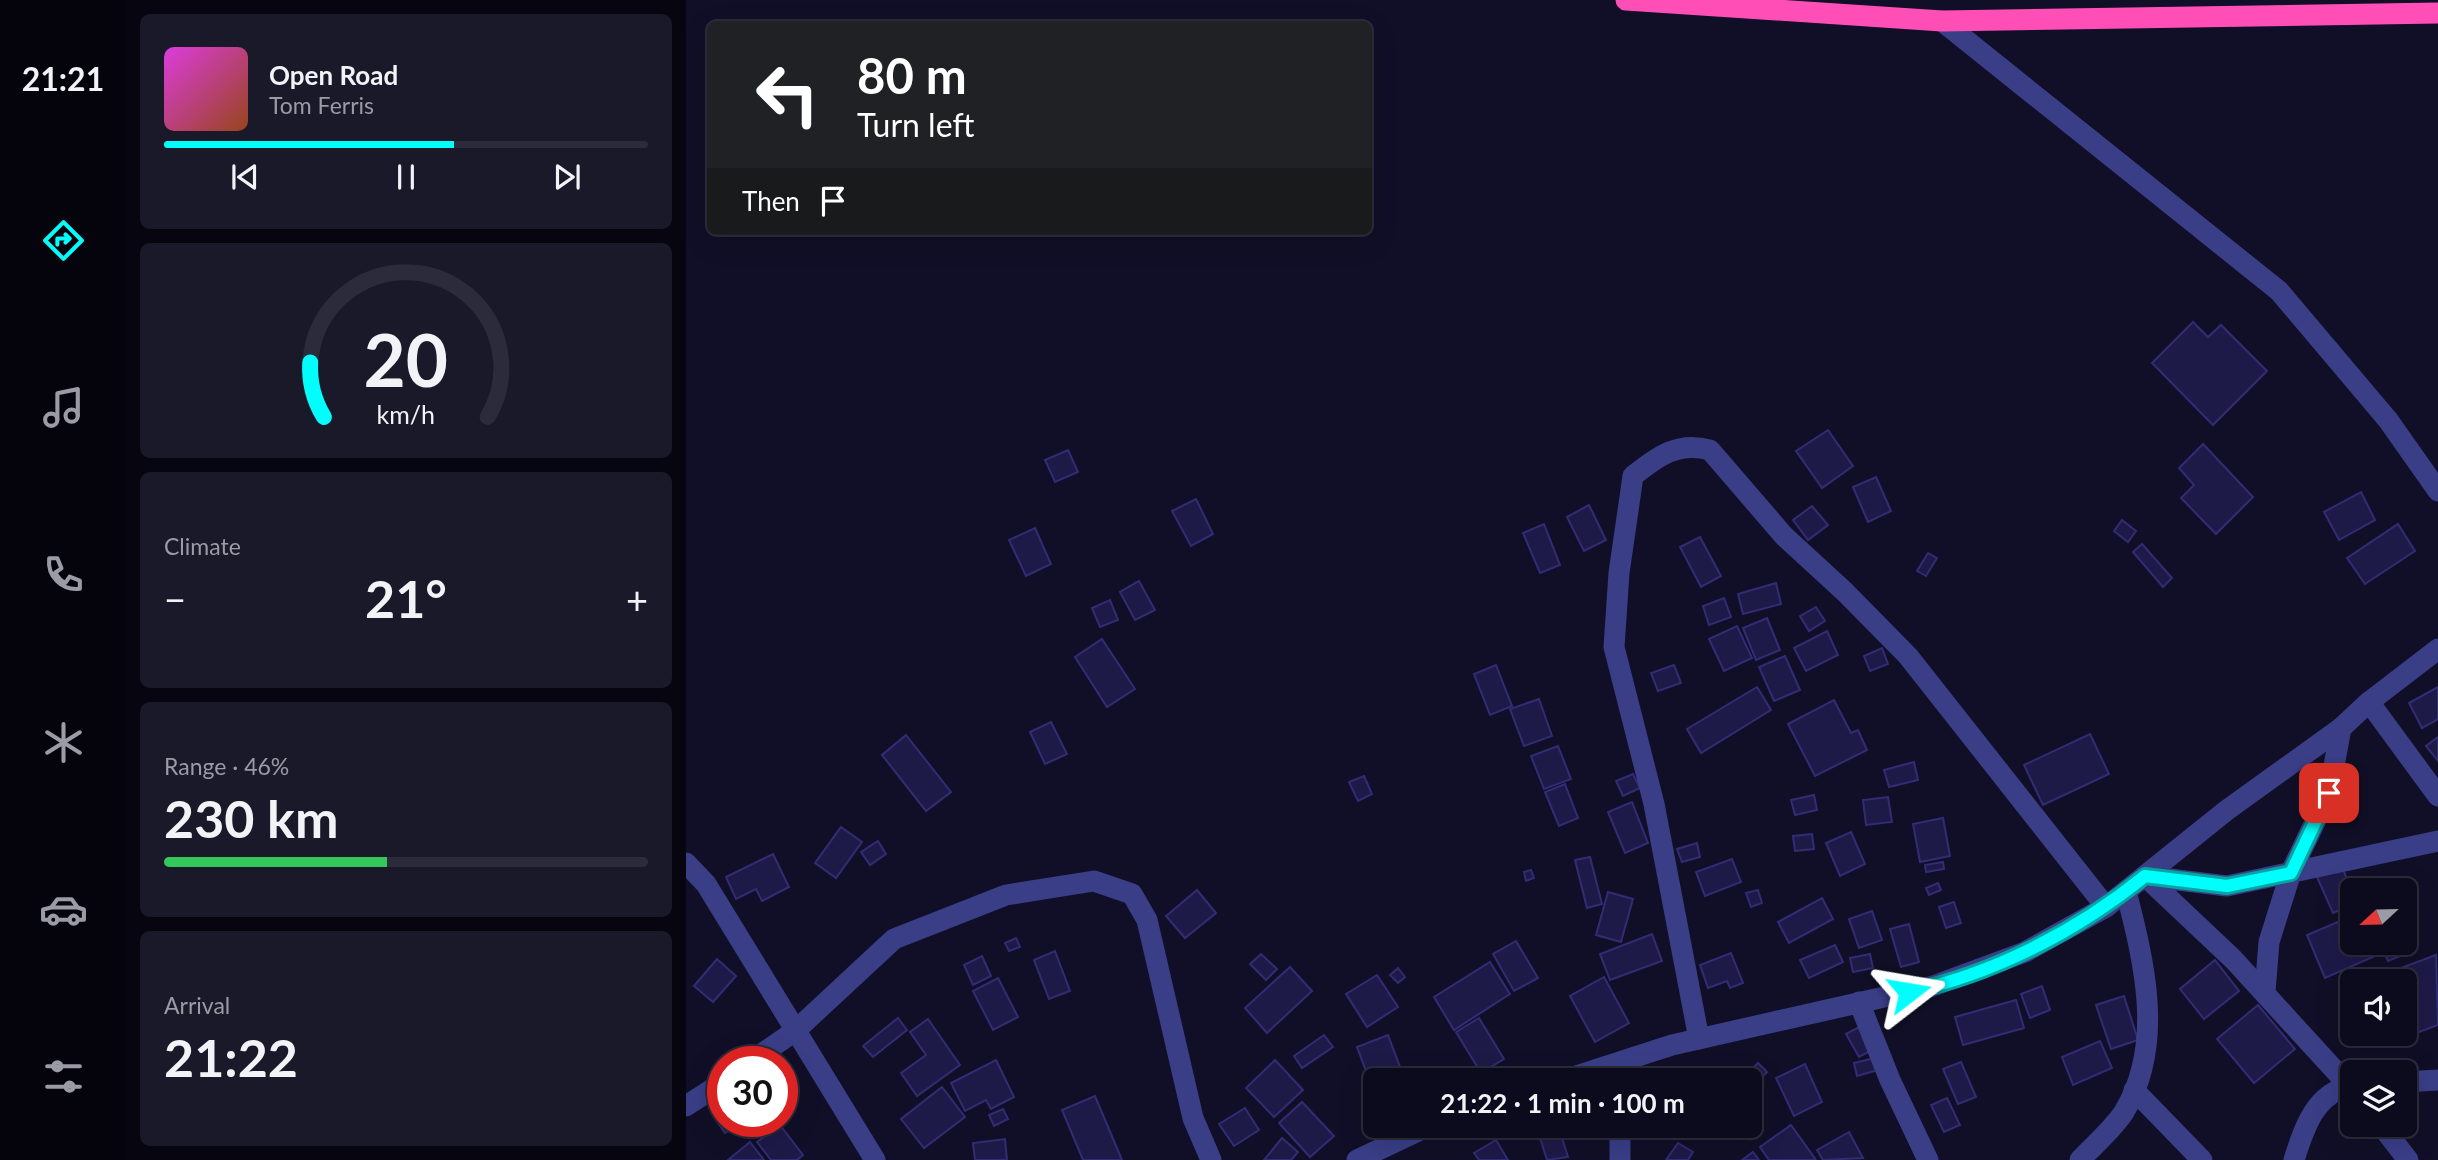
<!DOCTYPE html>
<meta charset="utf-8">
<style>
:root{--surface:#0c0b1d;--page:#1a192a;--text:#f1f3f6;--muted:#9a9ba4;--line:#2c2b3b;--accent:#00fffc}
body{margin:0;font-family:Lato,sans-serif;background:var(--page);color:var(--text);height:100vh;display:flex;flex-direction:column;font-size:26px;white-space:nowrap}
*{box-sizing:border-box;margin:0}
p{font-size:23px;color:var(--muted)}
.icon{flex:none;width:38px;height:38px;fill:none;stroke:currentColor;stroke-width:2;stroke-linecap:round;stroke-linejoin:round}
.map{position:relative;flex:1;overflow:hidden}
.details{display:flex;flex-direction:column;gap:14px;padding:14px;background:#070610;width:560px}
.details>*{flex:none}
.hud{position:absolute;left:21px;top:21px;width:665px;height:214px;border-radius:10px;box-shadow:0 7px 28px #0002,0 0 0 2px var(--line);background:#202124;color:#fff;overflow:hidden}
.needle{width:46px;rotate:248deg}
.controls{position:absolute;left:1654px;top:878px;display:grid;gap:14px}
.controls a{display:grid;place-items:center;width:77px;height:77px;border-radius:10px;background:var(--surface);box-shadow:0 7px 28px #0002,0 0 0 2px var(--line);font-size:35px}
.speed{position:absolute;left:21px;top:1046px;display:flex;gap:14px;font-size:35px;font-weight:700;text-align:center}
.speed>*{display:grid;place-content:center;width:91px;height:91px;border-radius:50%;background:var(--surface);box-shadow:0 7px 28px #0002,0 0 0 2px var(--line);line-height:1}
.speed .limit{border:10px solid #d22;background:#fff;color:#111}
.pin{position:absolute;display:grid;place-items:center;width:60px;height:60px;color:#fff;margin:-30px;border-radius:14px;box-shadow:0 4px 10px #0006}
.me{position:absolute;width:77px;margin:-38px;rotate:76deg;stroke-linejoin:round;filter:drop-shadow(0 0 5px #0008)}
.turn{display:flex;align-items:center;gap:24px;height:147px;padding:0 35px;font-size:32px}
.turn .icon{width:91px;height:91px;stroke-width:2.5}
.turn b{display:block;font-size:49px;line-height:60px}
.then{display:flex;align-items:center;height:66px;padding:0 35px;background:#0003;gap:14px;font-size:26px}
.big{font-size:52px;font-weight:700;line-height:1.1}
.details .widget{flex:1;display:flex;flex-direction:column;justify-content:center;gap:10px;min-width:0;padding:0 24px;border-radius:10px;background:var(--page)}
.details .dial{align-items:center;gap:0}
.dial svg{height:182px;overflow:visible;fill:none;stroke:var(--line);stroke-width:7;stroke-linecap:round;text-anchor:middle}
.dial text{fill:var(--text);stroke:none}
.song{display:flex;align-items:center;gap:21px}
.cover{width:84px;height:84px;border-radius:10px;background:linear-gradient(135deg,hsl(300 70% 55%),hsl(20 70% 35%))}
.played{height:7px;border-radius:4px;background:linear-gradient(90deg,var(--accent) 60%,var(--line) 60%)}
.keys{display:flex;justify-content:space-around;direction:ltr}
.heat{display:flex;justify-content:space-between;align-items:center;font-size:38px;direction:ltr}
.charge{height:10px;border-radius:5px;background:linear-gradient(90deg,#34c759 46%,var(--line) 0)}
.trip{position:absolute;left:677px;top:1068px;width:399px;height:70px;border-radius:10px;background:var(--surface);box-shadow:0 7px 28px #0002,0 0 0 2px var(--line);font-weight:700;line-height:70px;text-align:center}
main{display:flex;flex:1;min-height:0}
.tab-bar{display:flex;flex-direction:column;width:126px;justify-content:space-around;align-items:center;background:#05040c;color:var(--muted)}
.tab-bar .icon{width:49px;height:49px}
.tab-bar .current{color:var(--accent)}
.tab-bar b{font-size:32px;color:var(--text)}
.map>svg:first-child{display:block}
.building{fill:#1e1a48;stroke:#322c75;stroke-width:2}
.lines{fill:none;stroke-linecap:round;stroke-linejoin:round}
.street{stroke:#393e87;stroke-width:21}
.highway{stroke:#ff4fb7;stroke-width:21}
.route-casing{stroke:#00a6a4;stroke-width:18}
.route{stroke:#00fffc;stroke-width:12}
</style>
<main>
<nav class="tab-bar">
<b>21:21</b>
<svg class="icon current" aria-label="directions" viewBox="0 0 24 24"><path d="M12 3l9 9-9 9-9-9zM9 14v-3h6M13 9l2 2-2 2"/></svg>
<svg class="icon" aria-label="music" viewBox="0 0 24 24"><path d="M9 18V5l10-2v13"/><circle cx="6" cy="18" r="3"/><circle cx="16" cy="16" r="3"/></svg>
<svg class="icon" aria-label="phone" viewBox="0 0 24 24"><path d="M5 4h4l2 5-3 2q2 4 5 5l2-3 5 2v4C11 20 4 13 5 4z"/></svg>
<svg class="icon" aria-label="climate" viewBox="0 0 24 24"><path d="M12 3v18M4 7l16 10M4 17L20 7"/></svg>
<svg class="icon" aria-label="car" viewBox="0 0 24 24"><path d="M5 17H2v-5l4-1 3-4h7l3 4 3 1v5h-3M9 17h6M6 11h13"/><circle cx="7" cy="17" r="2"/><circle cx="17" cy="17" r="2"/></svg>
<svg class="icon" aria-label="filters" viewBox="0 0 24 24"><path d="M4 7h16M4 17h16"/><circle cx="9" cy="7" r="2"/><circle cx="15" cy="17" r="2"/></svg>
</nav>
<section class="details">
<div class="widget">
<div class="song"><i class="cover"></i><div><b>Open Road</b><p>Tom Ferris</p></div></div>
<div class="played"></div>
<div class="keys"><svg class="icon" aria-label="previous" viewBox="0 0 24 24"><path d="M18 5L8 12l10 7zM5 5v14"/></svg><svg class="icon" aria-label="pause" viewBox="0 0 24 24"><path d="M8 5v14M16 5v14"/></svg><svg class="icon" aria-label="next" viewBox="0 0 24 24"><path d="M6 5l10 7-10 7zM19 5v14"/></svg></div>
</div>
<div class="widget dial"><svg viewBox="0 0 100 80">
<path d="M14 69A42 42 0 1 1 86 69"/>
<path d="M14 69A42 42 0 0 1 8 45" stroke="#00fffc"/>
<text x="50" y="56" font-size="32" font-weight="700">20</text>
<text x="50" y="72" font-size="11">km/h</text>
</svg></div>
<div class="widget"><p>Climate</p>
<div class="heat"><a>−</a><b class="big">21°</b><a>+</a></div>
</div>
<div class="widget"><p>Range · 46%</p><b class="big">230 km</b><div class="charge"></div></div>
<div class="widget"><p>Arrival</p><b class="big">21:22</b></div>
</section>
<div class="map">
<svg width="1752" height="1160" viewBox="0 0 1752 1160">
<rect width="100%" height="100%" fill="#100f27"/>
<g class="building">
<path d="M1507,322L1522,337L1535,325L1581,371L1527,425L1466,363Z"/>
<path d="M1142,430L1167,466L1136,488L1110,451Z"/>
<path d="M1517,444L1567,497L1530,534L1495,498L1508,485L1493,468Z"/>
<path d="M382,450L392,472L369,482L359,460Z"/>
<path d="M1190,477L1205,511L1182,522L1167,487Z"/>
<path d="M1675,492L1689,520L1653,540L1638,512Z"/>
<path d="M510,499L527,534L505,546L486,511Z"/>
<path d="M903,505L920,540L898,551L881,517Z"/>
<path d="M1126,506L1142,525L1122,540L1107,520Z"/>
<path d="M1436,520L1450,531L1442,542L1428,531Z"/>
<path d="M858,524L874,565L854,573L837,533Z"/>
<path d="M1712,524L1729,551L1679,584L1661,558Z"/>
<path d="M349,528L365,564L340,576L323,540Z"/>
<path d="M1014,537L1035,576L1015,587L994,547Z"/>
<path d="M1456,544L1486,578L1477,587L1447,552Z"/>
<path d="M1242,553L1251,558L1240,576L1231,571Z"/>
<path d="M453,581L469,610L449,620L434,592Z"/>
<path d="M1090,583L1095,604L1057,614L1052,594Z"/>
<path d="M1038,598L1045,617L1023,625L1017,606Z"/>
<path d="M424,600L432,620L414,627L406,608Z"/>
<path d="M1130,607L1139,621L1123,631L1114,616Z"/>
<path d="M1081,618L1094,650L1070,660L1057,628Z"/>
<path d="M1051,626L1066,658L1038,671L1023,639Z"/>
<path d="M1141,631L1152,655L1120,671L1108,648Z"/>
<path d="M416,639L449,689L421,707L389,657Z"/>
<path d="M1196,648L1202,664L1184,671L1178,656Z"/>
<path d="M1099,656L1114,690L1088,701L1073,667Z"/>
<path d="M810,665L826,706L804,715L788,674Z"/>
<path d="M988,665L995,683L972,691L965,673Z"/>
<path d="M1071,687L1085,710L1015,753L1001,729Z"/>
<path d="M1752,687V719L1736,728L1723,703Z"/>
<path d="M853,699L866,736L838,746L824,709Z"/>
<path d="M1148,700L1165,733L1172,730L1181,750L1129,776L1102,724Z"/>
<path d="M365,722L381,754L359,764L344,732Z"/>
<path d="M1404,734L1423,774L1357,805L1338,765Z"/>
<path d="M220,735L265,792L240,811L196,755Z"/>
<path d="M1752,737V761L1740,746Z"/>
<path d="M872,746L885,779L858,789L845,756Z"/>
<path d="M1228,762L1232,780L1203,787L1198,770Z"/>
<path d="M947,774L954,788L937,796L930,781Z"/>
<path d="M678,776L686,794L672,801L663,782Z"/>
<path d="M879,784L892,818L873,826L859,792Z"/>
<path d="M1128,795L1131,810L1109,815L1105,800Z"/>
<path d="M1202,797L1206,822L1180,825L1177,800Z"/>
<path d="M946,802L962,843L939,853L922,812Z"/>
<path d="M1257,818L1264,856L1234,862L1227,824Z"/>
<path d="M155,827L176,842L150,878L129,863Z"/>
<path d="M1165,832L1179,864L1154,876L1140,843Z"/>
<path d="M1126,834L1128,849L1109,851L1107,836Z"/>
<path d="M192,841L200,854L184,865L175,852Z"/>
<path d="M1011,843L1014,857L996,862L991,849Z"/>
<path d="M87,854L103,887L76,901L70,889L50,899L40,877Z"/>
<path d="M904,857L916,904L901,908L889,860Z"/>
<path d="M1046,859L1055,882L1019,896L1010,872Z"/>
<path d="M1257,862L1258,869L1240,872L1239,865Z"/>
<path d="M1656,867L1666,891V905L1647,913L1631,877Z"/>
<path d="M845,870L848,878L840,881L838,872Z"/>
<path d="M1252,883L1255,890L1243,895L1240,888Z"/>
<path d="M511,890L530,913L499,938L480,916Z"/>
<path d="M1072,890L1076,903L1065,907L1060,893Z"/>
<path d="M922,892L947,899L935,942L910,935Z"/>
<path d="M1136,898L1147,919L1103,943L1092,922Z"/>
<path d="M1268,902L1275,923L1260,928L1253,907Z"/>
<path d="M1186,911L1196,940L1173,948L1163,919Z"/>
<path d="M1666,916V943H1718V939L1724,952L1702,961L1698,952L1639,978L1621,935Z"/>
<path d="M1223,924L1233,962L1215,967L1204,929Z"/>
<path d="M966,934L976,961L924,980L914,954Z"/>
<path d="M330,938L334,947L323,951L319,943Z"/>
<path d="M830,941L852,978L828,991L807,954Z"/>
<path d="M1149,945L1157,962L1123,978L1114,960Z"/>
<path d="M369,951L384,991L363,999L348,960Z"/>
<path d="M1045,953L1057,983L1044,988L1041,981L1022,988L1014,965Z"/>
<path d="M575,954L591,969L580,980L564,964Z"/>
<path d="M1184,954L1187,968L1167,972L1164,958Z"/>
<path d="M1750,955L1752,1025L1725,1035L1718,1017V982H1707L1704,972Z"/>
<path d="M296,956L305,976L287,985L278,965Z"/>
<path d="M31,959L50,976L27,1002L8,986Z"/>
<path d="M1529,960L1553,991L1518,1019L1494,989Z"/>
<path d="M804,962L824,994L768,1030L748,997Z"/>
<path d="M604,967L626,991L581,1033L559,1008Z"/>
<path d="M712,968L719,977L712,983L704,975Z"/>
<path d="M691,975L712,1007L681,1027L660,994Z"/>
<path d="M918,977L943,1023L909,1042L884,996Z"/>
<path d="M312,978L332,1017L307,1030L287,991Z"/>
<path d="M1356,986L1364,1010L1344,1018L1335,994Z"/>
<path d="M1438,996L1452,1040L1425,1049L1410,1005Z"/>
<path d="M1330,1000L1338,1028L1277,1045L1269,1017Z"/>
<path d="M1572,1005L1609,1049L1568,1083L1531,1039Z"/>
<path d="M212,1018L221,1030L187,1057L177,1046Z"/>
<path d="M793,1018L818,1059L795,1073L770,1032Z"/>
<path d="M242,1019L274,1065L231,1096L215,1073L240,1055L224,1032Z"/>
<path d="M1173,1027L1186,1050L1173,1057L1160,1034Z"/>
<path d="M638,1035L647,1047L616,1068L608,1056Z"/>
<path d="M702,1035L714,1067L683,1079L671,1047Z"/>
<path d="M1414,1041L1426,1068L1387,1085L1376,1057Z"/>
<path d="M1189,1058L1192,1070L1171,1076L1168,1063Z"/>
<path d="M310,1060L328,1097L305,1109L300,1100L279,1111L265,1083Z"/>
<path d="M589,1060L617,1090L588,1117L560,1088Z"/>
<path d="M1275,1062L1290,1097L1272,1104L1257,1069Z"/>
<path d="M1072,1063L1081,1072L1064,1089V1080H1055Z"/>
<path d="M1119,1064L1136,1102L1108,1116L1090,1078Z"/>
<path d="M256,1087L279,1117L238,1148L215,1119Z"/>
<path d="M409,1096L436,1160H397L376,1110Z"/>
<path d="M1261,1098L1274,1125L1258,1132L1245,1105Z"/>
<path d="M616,1102L648,1136L624,1157L593,1123Z"/>
<path d="M559,1108L573,1130L548,1146L533,1124Z"/>
<path d="M317,1109L322,1119L308,1126L303,1115Z"/>
<path d="M1064,1111L1077,1130L1065,1139L1056,1125H1064Z"/>
<path d="M37,1115V1122H54L39,1133L30,1120Z"/>
<path d="M94,1125L117,1155L111,1160H85L71,1142Z"/>
<path d="M1105,1125L1130,1160H1083L1074,1147Z"/>
<path d="M874,1131L882,1157L861,1160L854,1138Z"/>
<path d="M1163,1132L1177,1158L1137,1160L1131,1150Z"/>
<path d="M596,1138L612,1152L605,1160H578Z"/>
<path d="M319,1139L321,1160H289L287,1143Z"/>
<path d="M810,1140L822,1160H793L788,1153Z"/>
<path d="M64,1142L78,1160H42Z"/>
<path d="M992,1143L1007,1152L1002,1160H980Z"/>
<path d="M1067,1152L1073,1160H1056Z"/>
</g>
<g class="lines">
<g class="street">
<path d="M1256,21L1593,291L1702,420L1752,491"/>
<path d="M1683,702L1752,796"/>
<path d="M0,863L20,884L189,1160"/>
<path d="M1459,876L1541,886L1752,841"/>
<path d="M1459,876L1547,959L1666,1089"/>
<path d="M1579,992L1583,942L1605,872L1643,793L1655,728"/>
<path d="M1173,1002L1204,1080L1242,1160"/>
<path d="M1013,1039L968,804L928,647L933,573L947,476C972,456 992,441 1024,450L1098,536L1159,592L1222,656L1420,907"/>
<path d="M64,1062L109,1031L208,939L320,895L408,881L446,894L461,920L507,1118L525,1160"/>
<path d="M878,1080L986,1045L1247,986L1339,952L1420,907L1541,810L1655,728L1683,702L1752,649"/>
<path d="M1718,1082L1752,1080"/>
<path d="M1448,1090L1516,1160"/>
<path d="M0,1106L37,1082"/>
<path d="M934,1125V1160"/>
<path d="M1695,1125L1722,1160"/>
<path d="M671,1160L745,1125"/>
<path d="M1394,1160C1408,1145 1427,1129 1438,1112C1479,1044 1458,962 1440,891"/>
<path d="M1608,1160C1618,1128 1629,1093 1666,1085"/>
</g>
<path class="highway" d="M940,0L1256,21L1752,13"/>
</g>
<g class="lines">
<defs>
<path id="route" d="M1223,992C1308,974 1391,931 1459,876L1541,886L1605,873L1643,793"/>
</defs>
<use href="#route" class="route-casing"/>
<use href="#route" class="route"/>
</g>
</svg>
<div class="controls">
<a><svg class="needle" viewBox="-14 -14 28 28"><path d="M0-13l5 13h-10z" fill="#e53935"/><path d="M0 13l5-13h-10z" fill="#9a9ba4"/></svg></a>
<a><svg class="icon" aria-label="sound" viewBox="0 0 24 24"><path d="M4 9h4l5-4v14l-5-4H4zM17 9q2 3 0 6"/></svg></a>
<a><svg class="icon" aria-label="layers" viewBox="0 0 24 24"><path d="M12 4l9 5-9 5-9-5zM3 14l9 5 9-5"/></svg></a>
</div>
<div class="speed"><div class="limit">30</div></div>
<div class="pin" style="left:1643px;top:793px;background:#d93025"><svg class="icon" aria-label="arrive" viewBox="0 0 24 24"><path d="M6 21V4h12l-3 4 3 4H6"/></svg></div>
<svg class="me" style="left:1223px;top:992px" viewBox="-20 -20 40 40"><path d="M0-17L14 15 0 8-14 15z" fill="#00fffc" stroke="#fff" stroke-width="4"/></svg>
<div class="trip">21:22 · 1 min · 100 m</div>
<div class="hud">
<div class="turn"><svg class="icon" aria-label="left" viewBox="0 0 24 24"><path d="M17 20v-9H6M10 6l-5 5 5 5"/></svg><div><b>80 m</b>Turn left</div></div>
<div class="then">Then<svg class="icon" aria-label="arrive" viewBox="0 0 24 24"><path d="M6 21V4h12l-3 4 3 4H6"/></svg></div>
</div>
</div>
</main>
